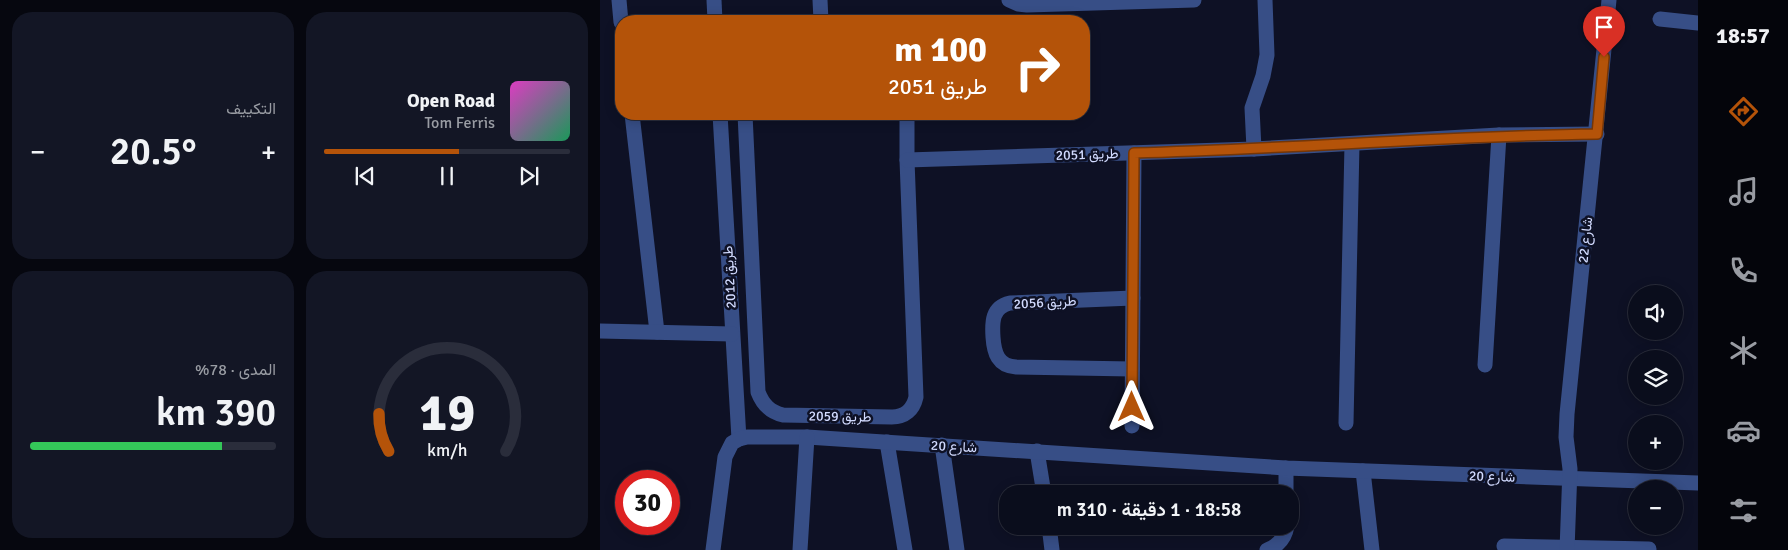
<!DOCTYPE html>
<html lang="ar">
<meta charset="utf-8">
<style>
:root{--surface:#0a0d1c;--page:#131625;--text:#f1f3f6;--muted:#999ca3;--line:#2a2d3b;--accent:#b45309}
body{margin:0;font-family:Signika,Vazirmatn,sans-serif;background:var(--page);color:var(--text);direction:rtl;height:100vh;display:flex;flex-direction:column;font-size:19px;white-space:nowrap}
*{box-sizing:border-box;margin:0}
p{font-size:16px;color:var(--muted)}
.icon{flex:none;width:28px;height:28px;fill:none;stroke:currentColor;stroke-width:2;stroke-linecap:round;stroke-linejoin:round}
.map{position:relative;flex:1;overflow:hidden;direction:ltr}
.details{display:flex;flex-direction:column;gap:12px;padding:12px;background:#06070f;width:600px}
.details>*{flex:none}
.top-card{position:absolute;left:15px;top:15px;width:475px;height:105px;border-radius:20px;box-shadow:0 2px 12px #0003,0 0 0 1px var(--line);direction:rtl;background:#b45309;color:#fff;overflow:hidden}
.buttons{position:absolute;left:1028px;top:285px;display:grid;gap:10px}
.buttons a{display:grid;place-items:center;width:55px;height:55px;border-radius:50%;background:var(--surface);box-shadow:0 2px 12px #0003,0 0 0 1px var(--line);font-size:25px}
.speed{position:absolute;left:15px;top:470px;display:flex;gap:10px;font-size:25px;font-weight:700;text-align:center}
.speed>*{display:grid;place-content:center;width:65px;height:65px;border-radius:50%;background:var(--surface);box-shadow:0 2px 12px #0003,0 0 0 1px var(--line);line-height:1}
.speed .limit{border:8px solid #d22;background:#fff;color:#111}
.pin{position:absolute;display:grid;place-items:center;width:42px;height:42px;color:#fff;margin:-51px -21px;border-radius:50% 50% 50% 0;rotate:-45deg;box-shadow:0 0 5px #0007}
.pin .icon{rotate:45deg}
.me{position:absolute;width:55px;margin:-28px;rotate:0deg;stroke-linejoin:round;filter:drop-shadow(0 0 4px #0008)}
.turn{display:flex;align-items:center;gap:18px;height:105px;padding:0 20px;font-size:22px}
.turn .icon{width:65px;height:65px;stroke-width:2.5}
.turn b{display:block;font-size:35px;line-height:42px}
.big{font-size:38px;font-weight:600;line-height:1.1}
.details .card{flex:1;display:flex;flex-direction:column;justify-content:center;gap:8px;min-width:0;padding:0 18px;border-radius:20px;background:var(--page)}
.details .dial{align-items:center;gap:0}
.dial svg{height:130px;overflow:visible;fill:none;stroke:var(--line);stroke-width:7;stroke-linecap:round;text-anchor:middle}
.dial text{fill:var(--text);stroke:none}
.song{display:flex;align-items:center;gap:15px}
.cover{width:60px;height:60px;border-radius:8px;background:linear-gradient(135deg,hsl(310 70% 55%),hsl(150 70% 35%))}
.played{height:5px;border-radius:2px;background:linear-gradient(90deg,var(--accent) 55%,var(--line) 55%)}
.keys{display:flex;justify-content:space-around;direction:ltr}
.heat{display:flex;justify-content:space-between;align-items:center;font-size:28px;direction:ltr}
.charge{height:8px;border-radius:4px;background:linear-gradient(90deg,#34c759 78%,var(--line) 0)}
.details .tiles{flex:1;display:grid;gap:12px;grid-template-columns:repeat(2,1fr)}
.trip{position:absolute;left:399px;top:485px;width:300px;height:50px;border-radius:20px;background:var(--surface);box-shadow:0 2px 12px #0003,0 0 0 1px var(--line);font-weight:600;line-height:50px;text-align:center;direction:rtl}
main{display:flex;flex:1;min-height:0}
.menu{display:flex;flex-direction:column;width:90px;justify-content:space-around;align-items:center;background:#04050b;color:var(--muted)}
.menu .icon{width:35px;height:35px}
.menu .on{color:var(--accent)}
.menu b{font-size:22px;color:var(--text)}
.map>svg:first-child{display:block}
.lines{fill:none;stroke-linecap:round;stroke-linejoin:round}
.minor{stroke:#374e86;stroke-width:15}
.route-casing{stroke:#753606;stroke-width:12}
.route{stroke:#b45309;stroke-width:9}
.labels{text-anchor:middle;stroke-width:5;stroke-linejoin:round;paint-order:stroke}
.street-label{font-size:14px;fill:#d2dbff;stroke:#0e1125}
</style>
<main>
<nav class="menu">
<b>18:57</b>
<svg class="icon on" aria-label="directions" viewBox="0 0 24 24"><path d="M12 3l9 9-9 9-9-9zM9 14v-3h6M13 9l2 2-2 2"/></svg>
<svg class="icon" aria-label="music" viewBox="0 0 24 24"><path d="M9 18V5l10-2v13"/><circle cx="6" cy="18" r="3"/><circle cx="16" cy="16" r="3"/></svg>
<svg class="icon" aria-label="phone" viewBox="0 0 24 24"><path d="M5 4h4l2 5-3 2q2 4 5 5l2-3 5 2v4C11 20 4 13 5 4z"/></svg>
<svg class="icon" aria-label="climate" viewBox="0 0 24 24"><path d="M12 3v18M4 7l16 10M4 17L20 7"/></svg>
<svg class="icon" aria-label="car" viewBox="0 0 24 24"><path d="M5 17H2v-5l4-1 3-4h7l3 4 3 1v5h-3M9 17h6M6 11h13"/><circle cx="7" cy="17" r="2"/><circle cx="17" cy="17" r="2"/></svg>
<svg class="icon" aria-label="filters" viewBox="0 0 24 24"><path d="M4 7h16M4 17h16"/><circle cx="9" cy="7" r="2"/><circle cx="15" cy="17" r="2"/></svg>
</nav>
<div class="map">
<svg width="1098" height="550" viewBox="0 0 1098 550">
<rect width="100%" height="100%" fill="#0e1125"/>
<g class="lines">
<g class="minor">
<path d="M19,0L21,22"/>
<path d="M114,0L115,21"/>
<path d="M220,0L221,21"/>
<path d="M409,0L418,4L427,5L594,0"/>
<path d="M1060,19L1098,23"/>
<path d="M32,114L57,332"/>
<path d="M120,114L139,439"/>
<path d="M145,114L158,392C163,405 170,412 183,415L292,417C305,417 313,410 316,397L307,160V114"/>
<path d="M654,149L652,108L663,76L667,55L665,0"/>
<path d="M307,160L654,149L899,135L997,134"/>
<path d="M0,331L132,334"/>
<path d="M885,365L899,135"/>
<path d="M532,369L416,367C398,366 394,353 393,337C392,322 392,307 410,303L533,298"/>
<path d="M746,423L752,144"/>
<path d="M532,426L534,153"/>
<path d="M287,442L305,550"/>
<path d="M342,445L357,550"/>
<path d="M437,451L444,494"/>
<path d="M686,468V494"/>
<path d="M763,471L772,550"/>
<path d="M449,526L452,550"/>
<path d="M904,546L1049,549"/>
<path d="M113,550L125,457L132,443L139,439L147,437H207L686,468L1098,483"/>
<path d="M200,550L207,437"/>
<path d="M667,550C678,546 685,538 687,526"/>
<path d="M967,550L970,469L966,437L967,414L1009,0"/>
</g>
</g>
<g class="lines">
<defs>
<path id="route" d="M532,407L534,153C689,149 842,136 997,134L1004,57"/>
</defs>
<use href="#route" class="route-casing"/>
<use href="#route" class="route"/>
</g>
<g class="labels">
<g class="street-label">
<text transform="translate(487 154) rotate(-2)" y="5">طريق 2051</text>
<text transform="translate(985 240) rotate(-84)" y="5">شارع 22</text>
<text transform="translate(129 277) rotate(-93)" y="5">طريق 2012</text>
<text transform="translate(445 302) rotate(-3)" y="5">طريق 2056</text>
<text transform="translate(240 416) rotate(1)" y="5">طريق 2059</text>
<text transform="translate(354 446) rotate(3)" y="5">شارع 20</text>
<text transform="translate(892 476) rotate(2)" y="5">شارع 20</text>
</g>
</g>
</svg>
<div class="buttons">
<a><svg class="icon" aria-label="sound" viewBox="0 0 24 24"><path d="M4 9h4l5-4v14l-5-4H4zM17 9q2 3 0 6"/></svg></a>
<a><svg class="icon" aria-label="layers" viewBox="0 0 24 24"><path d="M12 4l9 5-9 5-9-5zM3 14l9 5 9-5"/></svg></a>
<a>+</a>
<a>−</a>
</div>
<div class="speed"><div class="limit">30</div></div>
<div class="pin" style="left:1004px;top:57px;background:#d93025"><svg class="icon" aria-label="arrive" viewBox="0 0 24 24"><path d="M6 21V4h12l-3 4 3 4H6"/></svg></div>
<svg class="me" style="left:532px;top:407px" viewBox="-20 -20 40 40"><path d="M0-17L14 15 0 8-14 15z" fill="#b45309" stroke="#fff" stroke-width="4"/></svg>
<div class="trip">18:58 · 1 دقيقة · 310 m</div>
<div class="top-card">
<div class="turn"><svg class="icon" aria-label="right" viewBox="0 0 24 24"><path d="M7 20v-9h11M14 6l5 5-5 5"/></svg><div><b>100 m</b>طريق 2051</div></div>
</div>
</div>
<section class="details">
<div class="tiles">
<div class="card">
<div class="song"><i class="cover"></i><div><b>Open Road</b><p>Tom Ferris</p></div></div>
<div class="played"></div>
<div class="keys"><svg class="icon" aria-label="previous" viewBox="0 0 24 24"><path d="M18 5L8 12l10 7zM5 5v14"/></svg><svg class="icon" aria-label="pause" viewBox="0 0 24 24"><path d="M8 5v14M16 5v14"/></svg><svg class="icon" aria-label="next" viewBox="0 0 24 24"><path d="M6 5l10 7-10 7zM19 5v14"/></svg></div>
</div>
<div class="card"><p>التكييف</p>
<div class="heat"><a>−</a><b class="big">20.5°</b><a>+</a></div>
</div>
<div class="card dial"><svg viewBox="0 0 100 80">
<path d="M14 69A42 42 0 1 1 86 69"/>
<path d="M14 69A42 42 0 0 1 8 46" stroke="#b45309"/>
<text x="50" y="56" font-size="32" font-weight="700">19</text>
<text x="50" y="72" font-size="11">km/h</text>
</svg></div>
<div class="card"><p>المدى · 78%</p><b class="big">390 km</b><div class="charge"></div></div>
</div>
</section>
</main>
